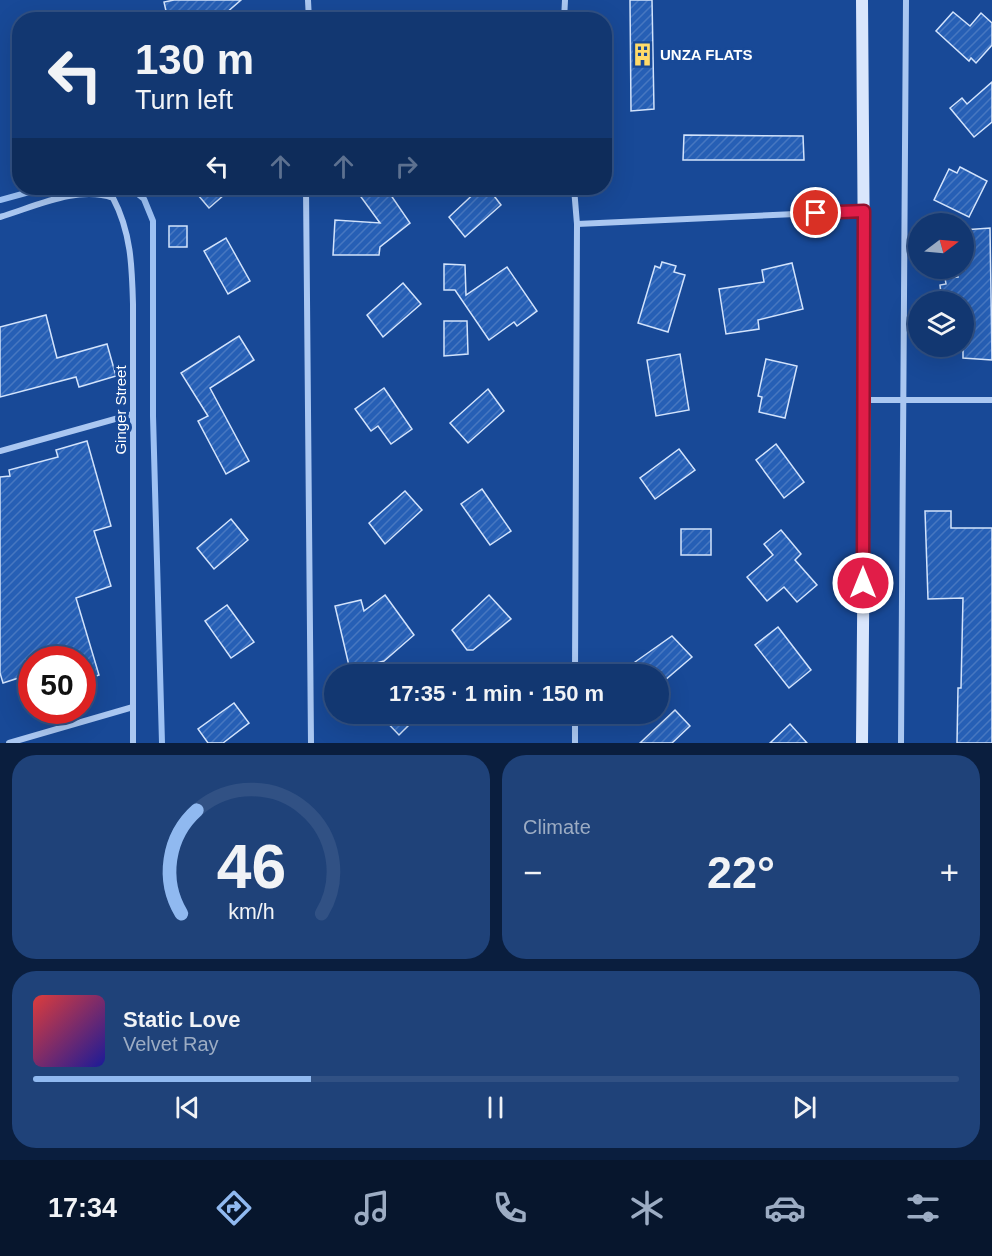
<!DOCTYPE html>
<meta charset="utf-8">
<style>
:root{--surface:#123771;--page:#1f4279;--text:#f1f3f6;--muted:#9cacc3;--line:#315184;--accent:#90b9f0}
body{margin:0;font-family:Helvetica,sans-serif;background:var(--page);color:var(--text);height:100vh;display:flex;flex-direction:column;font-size:22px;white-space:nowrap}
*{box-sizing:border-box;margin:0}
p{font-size:20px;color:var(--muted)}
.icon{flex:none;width:33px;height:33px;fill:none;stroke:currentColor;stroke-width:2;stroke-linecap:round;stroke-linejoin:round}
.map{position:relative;height:743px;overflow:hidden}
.details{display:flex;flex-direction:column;gap:12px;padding:12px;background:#0a1e3e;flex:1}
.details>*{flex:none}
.guide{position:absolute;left:12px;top:12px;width:600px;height:183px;border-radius:24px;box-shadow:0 6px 24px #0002,0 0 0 2px var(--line);background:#123771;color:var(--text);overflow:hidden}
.needle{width:39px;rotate:74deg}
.tools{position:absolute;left:908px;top:213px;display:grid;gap:12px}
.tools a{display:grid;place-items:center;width:66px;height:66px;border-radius:50%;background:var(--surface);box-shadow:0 6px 24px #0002,0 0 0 2px var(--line);font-size:30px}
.speed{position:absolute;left:18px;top:646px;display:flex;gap:12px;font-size:30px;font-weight:700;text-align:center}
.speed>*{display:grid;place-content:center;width:78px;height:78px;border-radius:50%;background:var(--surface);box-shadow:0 6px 24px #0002,0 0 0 2px var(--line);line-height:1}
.speed .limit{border:9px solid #d22;background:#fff;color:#111}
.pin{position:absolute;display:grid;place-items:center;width:51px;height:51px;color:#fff;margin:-26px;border:3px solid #fff;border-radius:50%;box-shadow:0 2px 6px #0007}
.me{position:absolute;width:66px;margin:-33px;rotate:0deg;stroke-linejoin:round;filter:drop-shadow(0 0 4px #0008)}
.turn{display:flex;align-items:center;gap:21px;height:126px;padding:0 24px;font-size:27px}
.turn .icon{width:78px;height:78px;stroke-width:2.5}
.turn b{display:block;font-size:42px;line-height:51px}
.lanes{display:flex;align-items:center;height:57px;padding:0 24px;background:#0003;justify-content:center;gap:30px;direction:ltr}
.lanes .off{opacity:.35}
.big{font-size:45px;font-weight:800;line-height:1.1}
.details .tile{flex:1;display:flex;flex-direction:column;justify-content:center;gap:9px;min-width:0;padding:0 21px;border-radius:24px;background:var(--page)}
.details .dial{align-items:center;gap:0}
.dial svg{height:156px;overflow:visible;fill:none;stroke:var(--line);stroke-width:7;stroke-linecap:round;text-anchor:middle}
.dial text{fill:var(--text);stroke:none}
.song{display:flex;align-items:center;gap:18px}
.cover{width:72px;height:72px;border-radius:9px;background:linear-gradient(135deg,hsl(0 70% 55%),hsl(240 70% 35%))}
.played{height:6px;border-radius:3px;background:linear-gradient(90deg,var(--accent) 30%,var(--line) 30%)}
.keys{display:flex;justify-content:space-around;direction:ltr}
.heat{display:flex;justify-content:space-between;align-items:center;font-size:33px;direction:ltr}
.details .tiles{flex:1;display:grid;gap:12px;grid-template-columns:1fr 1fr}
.tile:last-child{grid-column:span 2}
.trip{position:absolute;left:324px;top:664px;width:345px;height:60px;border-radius:30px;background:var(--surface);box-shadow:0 6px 24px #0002,0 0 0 2px var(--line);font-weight:800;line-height:60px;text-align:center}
.tab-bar{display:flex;height:96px;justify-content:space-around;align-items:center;background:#07162d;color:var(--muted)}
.tab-bar .icon{width:42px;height:42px}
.tab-bar .current{color:var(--accent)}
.tab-bar b{font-size:27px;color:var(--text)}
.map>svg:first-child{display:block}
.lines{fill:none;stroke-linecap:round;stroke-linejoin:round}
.stream{stroke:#9dc1f3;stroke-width:6}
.building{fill:url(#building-hatch);stroke:#d2e3fc;stroke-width:1.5}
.minor{stroke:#aac7f1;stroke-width:6}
.secondary{stroke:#d9e6fc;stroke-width:12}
.route-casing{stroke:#92132f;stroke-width:15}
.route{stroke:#e11d48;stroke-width:10}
.labels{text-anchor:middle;stroke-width:6;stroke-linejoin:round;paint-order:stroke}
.poi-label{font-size:15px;font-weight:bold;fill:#fff;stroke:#184997;text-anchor:start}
.street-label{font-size:15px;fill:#fff;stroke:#184997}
</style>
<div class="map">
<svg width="992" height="743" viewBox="0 0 992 743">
<defs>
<pattern id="building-hatch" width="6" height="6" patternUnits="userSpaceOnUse" patternTransform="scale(1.5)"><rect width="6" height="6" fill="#265fb5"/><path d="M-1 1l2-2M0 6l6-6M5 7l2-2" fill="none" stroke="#4777c0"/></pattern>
</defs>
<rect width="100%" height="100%" fill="#184997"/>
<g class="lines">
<g class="stream">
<path d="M130,188L144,199L153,221V416L162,743"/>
<path d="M0,200L44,188"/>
</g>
</g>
<g class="building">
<path d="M174,0H241L218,20H168L164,2Z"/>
<path d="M630,0H652L654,109L631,111Z"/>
<path d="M953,12L970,26L981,13L992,23V45L976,63L971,58L969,61L936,31Z"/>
<path d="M992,82V122L974,137L950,108L962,98L967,104Z"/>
<path d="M684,135L803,136L804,160H683Z"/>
<path d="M960,167L987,181L969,217L934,200L949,169L957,173Z"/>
<path d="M192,188H232L209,208Z"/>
<path d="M374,188H386L410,223L380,247L379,255H333L335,220L380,223L361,197Z"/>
<path d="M480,188H488L501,205L465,237L449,217Z"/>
<rect x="169" y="226" width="18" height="21"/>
<path d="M990,228L992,360L963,358V302H942L940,285L946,284L945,278L958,277L957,271L965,270L963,230Z"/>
<path d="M226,238L250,281L228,294L204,251Z"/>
<path d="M662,262L676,266L674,272L685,275L668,332L638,323L655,266L660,268Z"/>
<path d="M792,263L803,309L758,320L759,329L726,334L719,289L764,282L762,270Z"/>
<path d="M444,264L465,265L466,295L507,267L537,311L517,326L514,322L489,340L455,290H444Z"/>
<path d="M403,283L421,304L383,337L367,315Z"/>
<path d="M46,315L57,358L107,344L116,376L79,387L76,377L0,397V327Z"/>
<path d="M444,321H467L468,354L444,356Z"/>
<path d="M239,336L254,360L210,388L249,461L226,474L198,421L208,416L181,373Z"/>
<path d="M680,354L689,410L656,416L647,360Z"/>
<path d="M766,359L797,366L785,418L759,412L762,397L758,396Z"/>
<path d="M384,388L412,429L391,444L378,426L371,431L355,409Z"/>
<path d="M488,389L504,411L468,443L450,423Z"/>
<path d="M87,441L111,526L94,531L111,586L76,598L99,675L82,681V660H26L31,674L3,683L0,673V477L10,476L9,470L58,457L56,450Z"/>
<path d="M776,444L804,482L784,498L756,460Z"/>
<path d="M679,449L695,470L655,499L640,478Z"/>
<path d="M482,489L511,531L490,545L461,504Z"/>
<path d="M405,491L422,510L385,544L369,523Z"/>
<path d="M925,511H951V528H992V743H957L958,688H961L963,598L928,599Z"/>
<path d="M231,519L248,540L214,569L197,548Z"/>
<rect x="681" y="529" width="30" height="26"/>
<path d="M781,530L801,554L795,560L817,585L797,602L784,587L767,601L747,577L773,555L764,544Z"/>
<path d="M385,595L414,635L384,661L350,670L335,606L361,600L364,611Z"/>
<path d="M489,595L511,619L473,650H467L452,630Z"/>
<path d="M227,605L254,642L231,658L205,621Z"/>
<path d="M778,627L811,670L789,688L755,645Z"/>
<path d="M672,636L692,657L658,686V675H647L635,662Z"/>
<path d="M234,703L249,723L223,743H208L198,729Z"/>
<path d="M675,710L690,726L672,743H640Z"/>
<path d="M379,714H420L399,735Z"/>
<path d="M790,724L807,743H770Z"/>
</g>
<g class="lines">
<g class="minor">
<path d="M308,0L309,20"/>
<path d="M564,20L565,0"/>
<path d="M306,188L311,743"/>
<path d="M574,188L577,224L575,675"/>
<path d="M0,217C34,207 78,185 113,198C131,232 132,266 133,304V743"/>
<path d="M577,224L863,211"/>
<path d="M865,400H992"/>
<path d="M0,451L133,414"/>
<path d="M9,743L133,707"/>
<path d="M575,743V714"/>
<path d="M901,743L906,0"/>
</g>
<path class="secondary" d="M862,0L865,400L862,743"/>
</g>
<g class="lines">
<defs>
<path id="route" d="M816,213L864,211L863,583"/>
</defs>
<use href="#route" class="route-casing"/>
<use href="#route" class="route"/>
</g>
<defs>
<symbol id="building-bare" viewBox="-9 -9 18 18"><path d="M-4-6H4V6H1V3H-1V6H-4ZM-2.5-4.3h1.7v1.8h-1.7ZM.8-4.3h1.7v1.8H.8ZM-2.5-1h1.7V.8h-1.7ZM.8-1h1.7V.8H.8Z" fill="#ffdb6a" stroke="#184997" stroke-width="2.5" paint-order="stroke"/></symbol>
</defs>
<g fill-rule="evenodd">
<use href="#building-bare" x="626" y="38" width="33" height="33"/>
</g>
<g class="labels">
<g class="poi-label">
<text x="660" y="60">UNZA FLATS</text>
</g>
<g class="street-label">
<text transform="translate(121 410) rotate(-90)" y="5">Ginger Street</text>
</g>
</g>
</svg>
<div class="tools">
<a><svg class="needle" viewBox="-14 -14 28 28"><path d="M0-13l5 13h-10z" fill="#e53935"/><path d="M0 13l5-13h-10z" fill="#9cacc3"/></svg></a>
<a><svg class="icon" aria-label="layers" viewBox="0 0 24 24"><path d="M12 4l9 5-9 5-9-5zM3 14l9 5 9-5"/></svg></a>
</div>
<div class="speed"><div class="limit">50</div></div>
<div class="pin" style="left:816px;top:213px;background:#d93025"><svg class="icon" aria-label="arrive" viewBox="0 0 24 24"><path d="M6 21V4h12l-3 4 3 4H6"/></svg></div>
<svg class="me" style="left:863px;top:583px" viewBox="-20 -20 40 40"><circle r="17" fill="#e11d48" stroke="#fff" stroke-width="3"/><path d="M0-11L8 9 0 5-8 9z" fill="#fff"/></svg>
<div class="trip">17:35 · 1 min · 150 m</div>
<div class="guide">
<div class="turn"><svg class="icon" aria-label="left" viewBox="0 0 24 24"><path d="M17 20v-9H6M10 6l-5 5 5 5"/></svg><div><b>130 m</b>Turn left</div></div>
<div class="lanes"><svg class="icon" aria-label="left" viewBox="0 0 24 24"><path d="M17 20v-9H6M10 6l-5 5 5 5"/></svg><svg class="icon off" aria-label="ahead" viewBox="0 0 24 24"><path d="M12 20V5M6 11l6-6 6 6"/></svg><svg class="icon off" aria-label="ahead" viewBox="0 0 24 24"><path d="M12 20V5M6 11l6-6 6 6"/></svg><svg class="icon off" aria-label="right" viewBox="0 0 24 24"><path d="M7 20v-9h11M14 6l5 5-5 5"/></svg></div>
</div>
</div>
<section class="details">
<div class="tiles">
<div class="tile dial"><svg viewBox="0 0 100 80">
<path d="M14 69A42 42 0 1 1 86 69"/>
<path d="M14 69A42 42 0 0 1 22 16" stroke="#90b9f0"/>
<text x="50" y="56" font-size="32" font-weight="700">46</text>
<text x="50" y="72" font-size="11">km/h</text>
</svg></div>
<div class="tile"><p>Climate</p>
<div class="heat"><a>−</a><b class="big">22°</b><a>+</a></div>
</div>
<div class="tile">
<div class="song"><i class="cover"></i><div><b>Static Love</b><p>Velvet Ray</p></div></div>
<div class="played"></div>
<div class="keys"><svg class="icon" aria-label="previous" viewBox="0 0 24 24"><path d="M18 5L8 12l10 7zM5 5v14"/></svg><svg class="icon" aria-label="pause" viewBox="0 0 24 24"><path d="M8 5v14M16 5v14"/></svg><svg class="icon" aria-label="next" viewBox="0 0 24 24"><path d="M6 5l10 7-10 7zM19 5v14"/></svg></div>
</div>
</div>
</section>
<nav class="tab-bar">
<b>17:34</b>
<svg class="icon current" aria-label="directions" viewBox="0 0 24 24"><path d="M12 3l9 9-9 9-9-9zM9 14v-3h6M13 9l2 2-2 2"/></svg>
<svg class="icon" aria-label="music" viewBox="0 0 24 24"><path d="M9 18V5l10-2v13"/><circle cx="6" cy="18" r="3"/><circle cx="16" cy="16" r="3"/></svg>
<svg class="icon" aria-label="phone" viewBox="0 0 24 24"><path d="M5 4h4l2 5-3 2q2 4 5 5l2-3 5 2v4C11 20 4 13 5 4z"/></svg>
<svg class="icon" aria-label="climate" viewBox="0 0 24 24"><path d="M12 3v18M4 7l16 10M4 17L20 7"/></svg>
<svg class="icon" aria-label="car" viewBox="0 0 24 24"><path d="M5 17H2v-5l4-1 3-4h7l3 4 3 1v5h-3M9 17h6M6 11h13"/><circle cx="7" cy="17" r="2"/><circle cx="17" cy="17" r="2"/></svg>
<svg class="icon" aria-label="filters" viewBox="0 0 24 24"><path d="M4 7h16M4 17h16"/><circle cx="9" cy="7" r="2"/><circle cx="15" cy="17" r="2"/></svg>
</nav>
